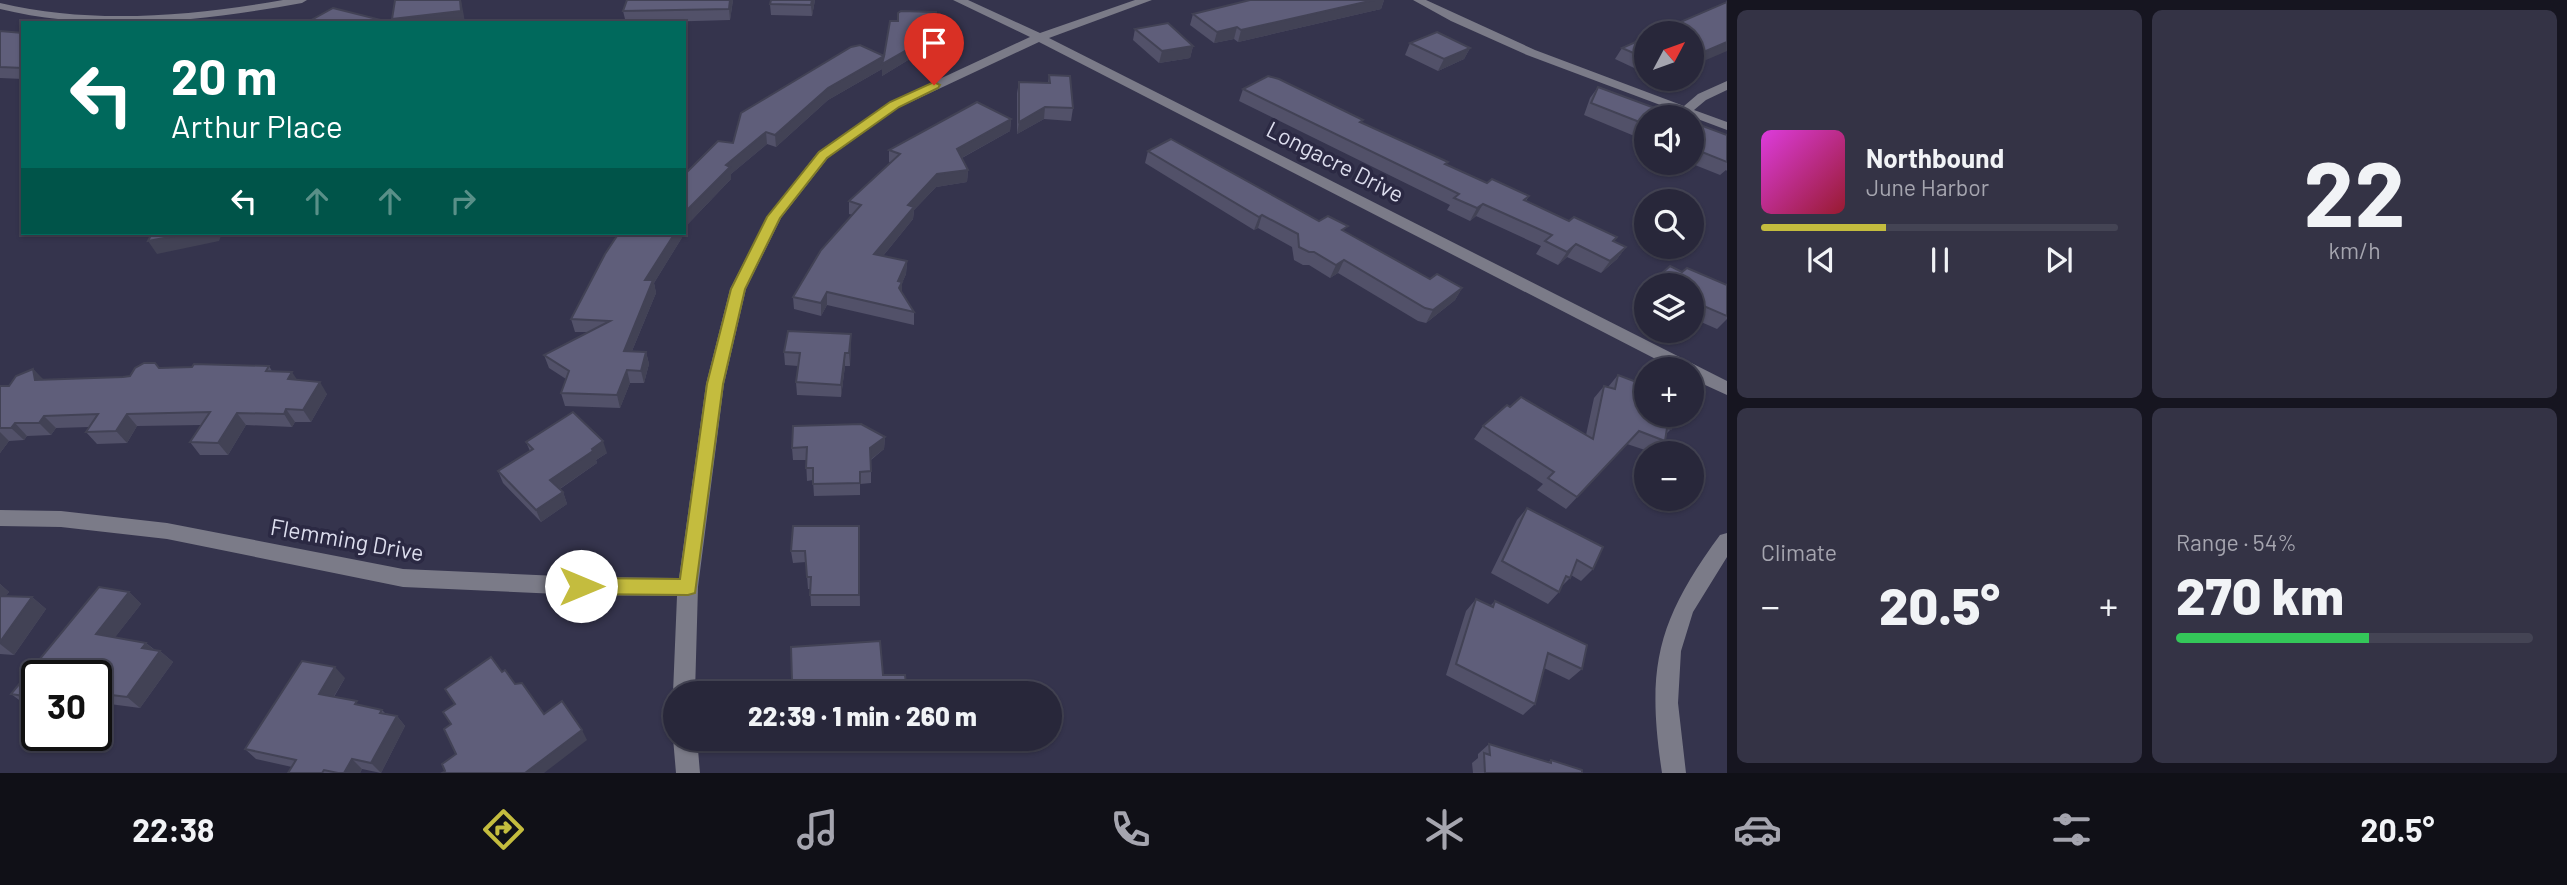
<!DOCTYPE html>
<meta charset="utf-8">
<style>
:root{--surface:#28273a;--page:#343345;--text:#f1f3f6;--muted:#a5a5af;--line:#444454;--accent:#c4bc3e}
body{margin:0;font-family:Barlow,sans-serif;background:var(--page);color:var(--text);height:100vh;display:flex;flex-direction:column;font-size:26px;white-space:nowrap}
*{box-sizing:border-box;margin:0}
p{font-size:23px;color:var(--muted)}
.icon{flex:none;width:38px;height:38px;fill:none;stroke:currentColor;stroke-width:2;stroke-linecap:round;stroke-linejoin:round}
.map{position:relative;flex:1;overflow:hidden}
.side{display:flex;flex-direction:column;gap:10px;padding:10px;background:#161520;width:840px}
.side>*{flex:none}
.guide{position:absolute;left:21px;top:21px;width:665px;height:214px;border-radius:0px;box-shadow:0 2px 5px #0004,0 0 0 2px var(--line);background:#00695c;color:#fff;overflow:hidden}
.needle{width:46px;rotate:49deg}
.tools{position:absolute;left:1634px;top:21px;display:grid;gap:14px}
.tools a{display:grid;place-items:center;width:70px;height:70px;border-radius:50%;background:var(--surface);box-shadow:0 2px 5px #0004,0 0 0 2px var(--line);font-size:35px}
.speed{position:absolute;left:21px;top:660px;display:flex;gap:14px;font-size:35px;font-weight:700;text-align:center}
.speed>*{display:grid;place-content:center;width:91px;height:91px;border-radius:50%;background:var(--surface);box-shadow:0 2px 5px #0004,0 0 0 2px var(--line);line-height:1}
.speed .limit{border:4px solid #111;border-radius:10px;background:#fff;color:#111}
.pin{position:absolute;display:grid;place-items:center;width:60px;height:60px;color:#fff;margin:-72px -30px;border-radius:50% 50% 50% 0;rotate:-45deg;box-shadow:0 0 7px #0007}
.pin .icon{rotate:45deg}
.me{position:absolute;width:77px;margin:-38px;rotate:90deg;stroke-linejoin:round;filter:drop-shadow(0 0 5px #0008)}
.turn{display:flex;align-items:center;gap:24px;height:147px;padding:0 35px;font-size:32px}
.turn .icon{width:91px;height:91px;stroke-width:2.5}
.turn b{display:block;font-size:49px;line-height:60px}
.lanes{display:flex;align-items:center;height:66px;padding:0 35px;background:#0003;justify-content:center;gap:35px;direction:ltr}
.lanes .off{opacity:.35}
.big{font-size:52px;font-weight:800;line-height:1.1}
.side .widget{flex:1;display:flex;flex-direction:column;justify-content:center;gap:10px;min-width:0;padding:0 24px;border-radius:10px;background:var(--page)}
.side .dial{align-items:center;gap:0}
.dial b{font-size:91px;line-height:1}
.song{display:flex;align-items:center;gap:21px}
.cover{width:84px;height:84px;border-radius:10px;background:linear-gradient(135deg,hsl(300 70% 55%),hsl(350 70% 35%))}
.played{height:7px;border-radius:4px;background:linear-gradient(90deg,var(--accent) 35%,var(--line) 35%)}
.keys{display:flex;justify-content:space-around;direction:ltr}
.heat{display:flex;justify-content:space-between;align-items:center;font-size:38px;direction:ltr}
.charge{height:10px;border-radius:5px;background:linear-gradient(90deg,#34c759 54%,var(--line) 0)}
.side .tiles{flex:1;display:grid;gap:10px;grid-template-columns:repeat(2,1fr)}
.trip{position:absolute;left:663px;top:681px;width:399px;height:70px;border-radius:35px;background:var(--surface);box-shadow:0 2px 5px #0004,0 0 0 2px var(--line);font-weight:800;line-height:70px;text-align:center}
.tabs{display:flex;height:112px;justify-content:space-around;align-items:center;background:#101017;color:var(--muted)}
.tabs .icon{width:49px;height:49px}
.tabs .on{color:var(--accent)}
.tabs b{font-size:32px;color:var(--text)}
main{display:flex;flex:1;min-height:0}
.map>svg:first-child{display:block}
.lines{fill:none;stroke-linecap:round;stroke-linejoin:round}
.minor{fill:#7b7b88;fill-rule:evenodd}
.wall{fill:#525169}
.shaded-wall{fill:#424255}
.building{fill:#5f5e7a;stroke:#424255;stroke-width:2}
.route{fill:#c4bc3e;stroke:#7f7a28;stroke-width:2}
.labels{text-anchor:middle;stroke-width:7;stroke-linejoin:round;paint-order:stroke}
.street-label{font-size:23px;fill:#dcdded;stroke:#2b2943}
</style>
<main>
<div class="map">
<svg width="1727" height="773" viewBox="0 0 1727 773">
<rect width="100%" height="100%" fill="#35344d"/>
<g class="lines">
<g class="minor">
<path d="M283,0H307L302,3C202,21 100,33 0,9V3C93,25 190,16 283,0Z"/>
<path d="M953,0H968L1040,33L1135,0H1152L1049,38L1727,381V395L1692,379V369H1675L1039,42L898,108L828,158L781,218L746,289L724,384L698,587L695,693H676V700L673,693L677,596L581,595L403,587L167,539L61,527L0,526V510L61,511L167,523L403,569L581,577L679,578L706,384L730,289L767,217L818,152L890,102L1030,37Z"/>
<path d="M1413,0H1426L1535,50L1684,106L1698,94L1727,81V90L1706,100L1694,110L1727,122V130L1527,55L1451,21Z"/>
<path d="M1727,533V557L1693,612L1681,651L1678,703L1686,773H1662C1646,667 1657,621 1720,535Z"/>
<path d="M676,733V738H697L700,773H676L673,738Z"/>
</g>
</g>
<g class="wall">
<path d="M733,0L730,20L626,23L623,11Z"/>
<path d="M771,0H815L812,16L771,15L770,4Z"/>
<path d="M1250,0H1384L1381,9L1238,42L1234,39L1214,43L1190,25L1193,14Z"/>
<path d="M936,12L933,55L918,54L882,76V69L828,100L776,147L767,144L731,174V179L686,226V231L654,283L656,293L632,351L646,352L649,364L644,383H630L620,408L565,406L561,393L566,379L549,368L544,355L588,332H575L571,319L684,233V175L733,143L884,56L898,21Z"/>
<path d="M1135,29L1193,46L1190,58L1159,63L1133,40Z"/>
<path d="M0,31L23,33V79L0,78Z"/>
<path d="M1647,37V74L1615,59L1622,48Z"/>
<path d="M1410,43L1470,48L1464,59L1438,71L1405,55Z"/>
<path d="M1049,75L1073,108L1071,121L1044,119L1017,134V93L1019,82L1048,83Z"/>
<path d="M1598,87L1647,117V145L1642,143L1644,140L1584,115L1590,98Z"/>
<path d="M1243,89L1362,123L1447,165L1487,183L1529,196L1526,201L1626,247L1617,259L1601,273L1567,257L1558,265L1536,254L1541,246L1476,216L1470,221L1447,210L1450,205L1239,101Z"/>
<path d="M1011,119L1010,131L962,158L968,170L967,182L936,187L914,210L913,219L883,256L907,261L906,274L902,283V293L914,312V325L827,305L821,316L794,309L793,297L853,215L849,214V201L891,163L889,162V150Z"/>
<path d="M1692,122L1727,135V171L1726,170L1720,175L1690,163H1692Z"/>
<path d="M1148,151L1345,232L1430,279L1462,288L1455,300L1426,323L1418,321L1338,273L1330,278L1309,265H1303L1294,260L1292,247L1258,228L1254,230L1145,163Z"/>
<path d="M1682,272L1727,285V319L1717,329L1692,318V285Z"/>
<path d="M1647,288V306L1636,301Z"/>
<path d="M851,334L850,366H845L841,397L797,395L796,382L798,366L785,365L784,352Z"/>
<path d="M155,363L159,368L269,366L272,371L297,380L327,394L311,422H295L292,427L246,425L228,455H200L190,442L201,425L137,426L127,443L97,444L86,432L89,427L56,428L51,435L27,436L24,440L9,441L0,453V386H9L33,369L43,380L123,377L130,376Z"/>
<path d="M1618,375L1671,429L1666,434L1665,441L1654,453L1627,444L1566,509L1537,490L1543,484L1474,439L1483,426L1510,407L1586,435L1594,398L1604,386L1608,387Z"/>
<path d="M885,437L884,449L871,460V483L860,484V495L814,496L813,480L807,481L806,460H793L792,448Z"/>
<path d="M526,442L607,453L596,460L597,463L560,489L563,492L567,504L541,522L503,483L498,471L530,451Z"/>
<path d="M1527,508L1593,569L1581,581L1571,575L1570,578L1562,586L1559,592L1548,604L1491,573L1517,520Z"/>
<path d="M859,526L860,606H811L810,589H808L806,562L793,563L791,551Z"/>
<path d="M0,584L9,592L5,596L32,597L46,609L14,655L0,654Z"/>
<path d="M99,587L129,592L141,604L115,637L146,643L155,650L160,651L173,662L140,708L102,703L96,711V676H37V706L26,705L11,694Z"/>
<path d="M1476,599L1490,606L1495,601L1582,669L1569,680L1544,668L1535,704L1523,715L1446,675L1466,611Z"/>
<path d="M880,641L812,691L793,692L792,681Z"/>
<path d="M345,678L334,697L361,706L382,710L385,713L397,716L405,726L381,773L362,769L360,773H288L292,767L256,759L245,749Z"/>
<path d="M815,738H877V743L816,748Z"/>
<path d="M1489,744L1548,762L1551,760L1582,773H1473L1472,763L1478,758V754Z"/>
</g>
<g class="shaded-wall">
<path d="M461,0L465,22L393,23L392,19Z"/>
<path d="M730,0H733L730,20L729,9Z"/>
<path d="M812,0H815L812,16L811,5Z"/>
<path d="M1374,0H1384L1381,9L1238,42L1241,30Z"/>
<path d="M1237,27L1234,39L1214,43L1217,32Z"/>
<path d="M1727,42V51L1692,66V57Z"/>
<path d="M919,43L918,54L882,76V69L828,100L776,147L775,135L828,88L884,56Z"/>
<path d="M1193,46L1190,58L1159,63L1162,51Z"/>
<path d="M1470,48L1464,59L1438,71L1444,59Z"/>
<path d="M1045,107L1044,119L1017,134L1019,122Z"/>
<path d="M1011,119L1010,131L956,161L957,149Z"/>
<path d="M766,132L767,144L731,174V179L686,226V231L654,283L656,293L627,363L624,351L645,280L675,233H684V213L726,165Z"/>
<path d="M968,170L967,182L936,187L914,210L913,219L874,267V254L908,205L937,174Z"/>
<path d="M1483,204L1476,216L1470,221L1477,208Z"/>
<path d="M1262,215L1258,228L1254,230L1259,217Z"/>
<path d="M191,233H236V234L221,236L219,241L157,254L148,241Z"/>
<path d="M1576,244L1567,257L1558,265L1567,252Z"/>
<path d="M1626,247L1617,259L1601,273L1610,261Z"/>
<path d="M1344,260L1338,273L1330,278L1336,265Z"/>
<path d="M907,261L906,274L902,283V294L899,301L898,281Z"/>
<path d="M1462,288L1455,300L1426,323L1433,310Z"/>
<path d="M827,292V305L821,316V303Z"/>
<path d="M851,334V346L850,366L849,353Z"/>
<path d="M646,352L649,364L644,383L641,371Z"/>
<path d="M845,353V366L841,397V385Z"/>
<path d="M33,369L45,381L35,380Z"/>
<path d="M627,370L630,383L620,408L617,395Z"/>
<path d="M292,372L300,384L288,379Z"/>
<path d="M320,382L327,394L311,422L303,410Z"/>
<path d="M286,409L295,422L292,427L284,414Z"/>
<path d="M237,413L246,425L228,455L218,443Z"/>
<path d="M127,414L137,426L127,443L116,431Z"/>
<path d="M44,416L56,428L51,435L39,423Z"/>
<path d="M15,423L27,436L24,440L11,428Z"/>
<path d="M0,432L9,441L0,453Z"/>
<path d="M885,437L884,449L870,460V448Z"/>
<path d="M603,441L607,453L596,460L597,463L555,492L550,480Z"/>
<path d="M563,492L567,504L541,522L536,510Z"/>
<path d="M0,584L9,592L0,604Z"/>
<path d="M129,592L141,604L109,645L96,634Z"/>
<path d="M32,597L46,609L14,655L0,644V642Z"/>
<path d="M146,643L159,654L160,651L173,662L140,708L127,697L142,648Z"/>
<path d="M335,667L345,678L329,704L319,694Z"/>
<path d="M96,699L102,703L96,711Z"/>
<path d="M397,716L405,726L381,773L371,763Z"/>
<path d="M582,730L587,740L544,773H525Z"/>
<path d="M352,759L362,769L360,773H344Z"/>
</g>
<g class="building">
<path d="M395,0H460L461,11L392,19Z"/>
<path d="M627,0H730L729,9L623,11Z"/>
<path d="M771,0H812L811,5L770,4Z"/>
<path d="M1250,0H1374L1241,30L1237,27L1217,32L1193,14Z"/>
<path d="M1727,2V42L1692,57V33H1655Z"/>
<path d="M333,8L385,21L381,23H306Z"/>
<path d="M901,11L936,12L934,43H919L882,64L884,56L828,88L775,135L766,132L726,165L730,167L684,213V175L718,141L733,143L741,113L851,47L860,45L884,56L890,21H898V13Z"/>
<path d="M1168,23L1193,46L1162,51L1135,29Z"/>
<path d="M0,31L23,33V68L0,67Z"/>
<path d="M1437,32L1470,48L1444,59L1410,43Z"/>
<path d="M1647,37V59L1622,48Z"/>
<path d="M1049,75L1070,76L1073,108L1045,107L1019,122V82L1050,83Z"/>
<path d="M1268,76L1279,79L1363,120L1360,122L1448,162L1445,164L1487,183L1492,179L1529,196L1524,200L1569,221L1574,217L1617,237L1613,241L1626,247L1610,261L1576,244L1567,252L1545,241L1552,235L1483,204L1477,208L1454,198L1459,194L1243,89Z"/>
<path d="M1598,87L1679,117H1647V125L1591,103Z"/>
<path d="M977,102L1011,119L957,149L968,170L937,174L908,205L914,207L874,254L907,261L898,281L902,282L899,288L914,312L827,292L821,303L793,297L821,250L861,205L849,201L900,154L889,150Z"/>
<path d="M1692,122L1727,135V162L1692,148Z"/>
<path d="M1171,139L1319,221L1328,216L1348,226L1342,230L1430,279L1437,274L1462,288L1433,310L1425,308L1344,260L1336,265L1314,252H1309L1299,247L1298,234L1262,215L1259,217L1148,151Z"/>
<path d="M152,233H191L148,241Z"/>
<path d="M619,233H675L645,280H653L624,351L646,352L641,371L627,370L617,395L561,393L569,371L544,355L610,321L571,319L605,254Z"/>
<path d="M1670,266L1682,272L1687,268L1727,285V316L1692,301V285H1649Z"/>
<path d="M788,331L851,334L849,353H845L841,385L796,382L800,353L784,352Z"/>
<path d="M144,363H155L159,368L192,367L194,364L269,366L266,371L292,372L288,379L320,382L303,410L286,409L284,414L237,413L218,443L190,442L210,412L127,414L116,431L86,432L98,414L44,416L39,423H15L11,428H0V386H9L16,376L33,369L35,380L123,377L130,376L135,368Z"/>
<path d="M1618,375L1647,386V415H1673L1671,429L1667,428L1665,441L1639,431L1577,497L1548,478L1554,472L1483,426L1507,405L1510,407L1521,397L1593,439L1604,386L1615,389Z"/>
<path d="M573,412L603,441L592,449L593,451L550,480L563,492L536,510L498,471L533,449L526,442Z"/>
<path d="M861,424L885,437L870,448L871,471L860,472V483L813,484V468H806L807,447L792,448L793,426Z"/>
<path d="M1527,508L1603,547L1593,569L1577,560L1570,578L1566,576L1559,592L1502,561Z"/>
<path d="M793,526H859V595H810L811,577H807L805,551H791Z"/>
<path d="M99,587L129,592L96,634L146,643L142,648L160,651L127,697L96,693V676H37V698L11,694Z"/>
<path d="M0,596L32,597L0,642Z"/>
<path d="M1476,599L1493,607L1495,601L1587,645L1582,669L1548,653L1535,704L1456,664Z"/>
<path d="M880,641L883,675H905L907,693H813L812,680L792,681L791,647Z"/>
<path d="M491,657L502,672L505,670L515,684L522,683L544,714L562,701L582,730L525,773H442L445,771L442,764L456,754L444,729L451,724L443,712L455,704L445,689Z"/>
<path d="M302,661L335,667L319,694L357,701L355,704L382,710L380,713L397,716L371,763L352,759L344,773H338L324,770L322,773H288L296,760L245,749Z"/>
<path d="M1489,744L1551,763V760L1582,770V773H1485L1484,753L1490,755Z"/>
</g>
<path class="route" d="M934,82L940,85L938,88L899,107L827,158L780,218L745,289L723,384L695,593L688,595L581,594L574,592L571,586L574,580L581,578L680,579L707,384L731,289L767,217L819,152L890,102Z"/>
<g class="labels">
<g class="street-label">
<text transform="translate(1335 162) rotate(27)" y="8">Longacre Drive</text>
<text transform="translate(347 540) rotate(10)" y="8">Flemming Drive</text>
</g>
</g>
</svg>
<div class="tools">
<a><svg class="needle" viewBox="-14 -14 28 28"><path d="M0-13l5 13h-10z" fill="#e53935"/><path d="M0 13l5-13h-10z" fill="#a5a5af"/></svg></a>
<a><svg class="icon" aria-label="sound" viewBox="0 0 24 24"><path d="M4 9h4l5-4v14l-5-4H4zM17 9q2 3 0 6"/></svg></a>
<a><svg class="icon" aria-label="search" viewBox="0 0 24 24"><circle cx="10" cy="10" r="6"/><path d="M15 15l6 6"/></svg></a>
<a><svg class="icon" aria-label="layers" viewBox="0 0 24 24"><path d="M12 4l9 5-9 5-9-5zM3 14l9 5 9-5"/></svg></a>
<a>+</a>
<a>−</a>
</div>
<div class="speed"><div class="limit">30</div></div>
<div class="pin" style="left:934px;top:85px;background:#d93025"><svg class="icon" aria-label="arrive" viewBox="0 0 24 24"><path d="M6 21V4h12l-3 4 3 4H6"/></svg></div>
<svg class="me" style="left:581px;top:586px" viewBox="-20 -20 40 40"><circle r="19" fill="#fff"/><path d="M0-13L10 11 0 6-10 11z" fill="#c4bc3e"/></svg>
<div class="trip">22:39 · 1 min · 260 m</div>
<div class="guide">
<div class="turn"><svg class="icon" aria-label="left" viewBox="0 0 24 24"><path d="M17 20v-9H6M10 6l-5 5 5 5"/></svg><div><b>20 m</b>Arthur Place</div></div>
<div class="lanes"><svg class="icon" aria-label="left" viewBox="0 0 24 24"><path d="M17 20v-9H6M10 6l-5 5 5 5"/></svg><svg class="icon off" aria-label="ahead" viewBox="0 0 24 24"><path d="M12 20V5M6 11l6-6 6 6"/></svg><svg class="icon off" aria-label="ahead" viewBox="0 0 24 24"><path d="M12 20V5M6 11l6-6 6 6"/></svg><svg class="icon off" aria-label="right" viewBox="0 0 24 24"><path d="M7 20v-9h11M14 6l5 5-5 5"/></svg></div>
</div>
</div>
<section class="side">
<div class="tiles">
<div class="widget">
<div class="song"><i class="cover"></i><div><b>Northbound</b><p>June Harbor</p></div></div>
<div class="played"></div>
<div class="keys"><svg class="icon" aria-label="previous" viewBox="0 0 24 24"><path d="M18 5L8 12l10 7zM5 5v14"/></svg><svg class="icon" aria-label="pause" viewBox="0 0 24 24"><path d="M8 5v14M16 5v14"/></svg><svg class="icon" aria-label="next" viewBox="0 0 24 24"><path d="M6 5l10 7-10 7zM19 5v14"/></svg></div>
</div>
<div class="widget dial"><b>22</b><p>km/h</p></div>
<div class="widget"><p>Climate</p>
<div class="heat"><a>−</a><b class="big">20.5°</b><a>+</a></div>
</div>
<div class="widget"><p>Range · 54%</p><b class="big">270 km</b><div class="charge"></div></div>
</div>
</section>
</main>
<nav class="tabs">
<b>22:38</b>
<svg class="icon on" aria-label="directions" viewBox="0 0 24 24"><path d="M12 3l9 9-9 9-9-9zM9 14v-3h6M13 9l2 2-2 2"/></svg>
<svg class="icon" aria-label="music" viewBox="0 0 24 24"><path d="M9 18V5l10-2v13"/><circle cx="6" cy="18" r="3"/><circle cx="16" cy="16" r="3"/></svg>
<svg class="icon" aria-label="phone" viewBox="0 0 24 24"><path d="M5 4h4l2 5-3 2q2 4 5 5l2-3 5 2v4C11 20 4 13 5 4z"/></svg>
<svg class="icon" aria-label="climate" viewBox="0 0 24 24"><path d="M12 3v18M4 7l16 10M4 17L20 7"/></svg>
<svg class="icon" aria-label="car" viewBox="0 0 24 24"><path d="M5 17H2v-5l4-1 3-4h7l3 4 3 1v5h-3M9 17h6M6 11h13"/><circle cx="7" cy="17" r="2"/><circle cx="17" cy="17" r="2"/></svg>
<svg class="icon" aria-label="filters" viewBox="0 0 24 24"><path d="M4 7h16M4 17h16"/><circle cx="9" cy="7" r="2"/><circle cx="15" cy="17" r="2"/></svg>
<b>20.5°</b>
</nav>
